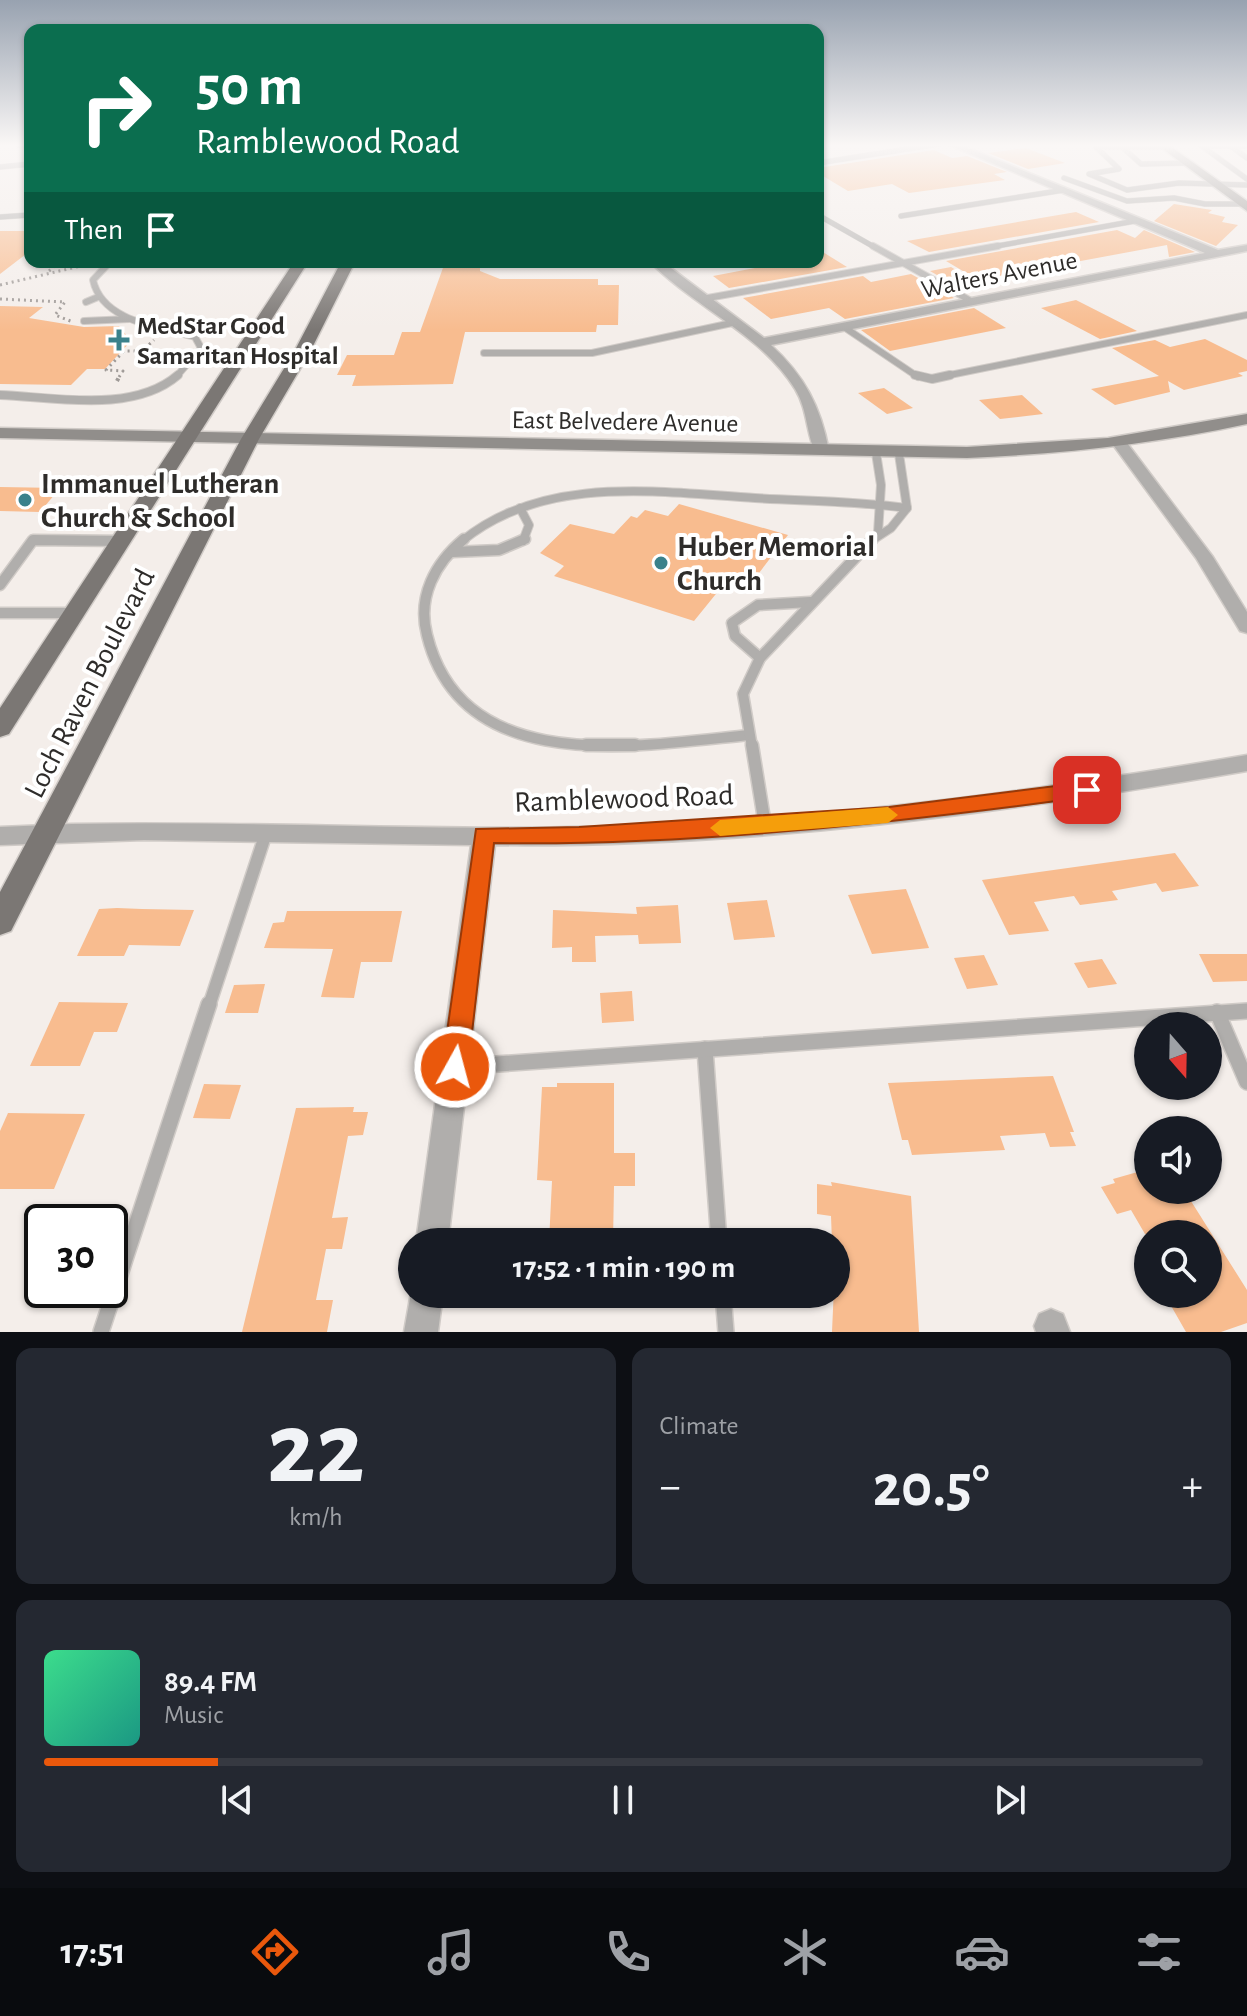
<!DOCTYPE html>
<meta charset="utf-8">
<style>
:root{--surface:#171b24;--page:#242831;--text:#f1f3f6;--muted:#9ea1a6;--line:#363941;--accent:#ea580c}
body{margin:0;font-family:"Alegreya Sans",sans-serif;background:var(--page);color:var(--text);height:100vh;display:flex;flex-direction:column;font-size:30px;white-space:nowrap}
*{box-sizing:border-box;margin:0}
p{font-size:26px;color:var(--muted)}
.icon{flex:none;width:44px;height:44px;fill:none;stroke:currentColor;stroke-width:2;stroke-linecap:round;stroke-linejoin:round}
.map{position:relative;height:1332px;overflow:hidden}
.sheet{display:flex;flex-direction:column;gap:16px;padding:16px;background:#0d0f14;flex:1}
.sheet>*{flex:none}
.hud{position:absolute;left:24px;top:24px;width:800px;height:244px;border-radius:16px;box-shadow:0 2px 6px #0004;background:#0b6e4f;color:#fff;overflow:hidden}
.needle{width:52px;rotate:160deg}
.buttons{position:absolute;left:1134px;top:1012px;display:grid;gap:16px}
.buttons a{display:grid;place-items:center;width:88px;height:88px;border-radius:50%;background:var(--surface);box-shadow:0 2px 6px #0004;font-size:40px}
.speed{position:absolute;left:24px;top:1204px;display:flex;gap:16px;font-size:40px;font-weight:700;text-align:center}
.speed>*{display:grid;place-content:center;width:104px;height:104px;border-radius:50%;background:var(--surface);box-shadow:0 2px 6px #0004;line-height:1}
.speed .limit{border:4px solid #111;border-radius:12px;background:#fff;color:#111}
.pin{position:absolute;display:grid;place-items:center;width:68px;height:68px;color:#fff;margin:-34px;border-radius:16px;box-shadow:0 4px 12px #0006}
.me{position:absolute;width:88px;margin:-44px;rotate:7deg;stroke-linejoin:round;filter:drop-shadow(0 0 6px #0008)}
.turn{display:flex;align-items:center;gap:28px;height:168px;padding:0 40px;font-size:36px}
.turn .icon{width:104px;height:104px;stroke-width:2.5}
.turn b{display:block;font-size:56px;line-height:68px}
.then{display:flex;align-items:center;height:76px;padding:0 40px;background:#0003;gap:16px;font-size:30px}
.big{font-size:60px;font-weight:600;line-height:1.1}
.sheet .widget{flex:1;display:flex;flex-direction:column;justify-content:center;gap:12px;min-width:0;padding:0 28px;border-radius:16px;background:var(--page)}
.sheet .dial{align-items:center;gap:0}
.dial b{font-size:104px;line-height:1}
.song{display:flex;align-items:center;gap:24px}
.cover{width:96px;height:96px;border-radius:12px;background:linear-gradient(135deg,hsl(150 70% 55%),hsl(170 70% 35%))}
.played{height:8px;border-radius:4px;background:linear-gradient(90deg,var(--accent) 15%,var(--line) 15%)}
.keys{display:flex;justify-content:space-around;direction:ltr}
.heat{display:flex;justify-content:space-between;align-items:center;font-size:44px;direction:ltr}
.sheet .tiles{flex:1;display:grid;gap:16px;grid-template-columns:1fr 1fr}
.widget:last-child{grid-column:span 2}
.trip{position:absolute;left:398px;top:1228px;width:452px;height:80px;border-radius:40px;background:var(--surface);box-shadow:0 2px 6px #0004;font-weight:600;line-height:80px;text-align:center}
.tabs{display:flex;height:128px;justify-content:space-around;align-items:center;background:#090b0e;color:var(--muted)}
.tabs .icon{width:56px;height:56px}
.tabs .on{color:var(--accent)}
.tabs b{font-size:36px;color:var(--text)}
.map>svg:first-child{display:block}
.building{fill:#f8bc8f}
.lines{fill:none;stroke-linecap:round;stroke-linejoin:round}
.service-far5-casing{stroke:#d0cbc7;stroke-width:6}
.service-far4-casing{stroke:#d0cbc7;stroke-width:8}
.service-far3-casing{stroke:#d0cbc7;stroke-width:10}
.service-far2-casing{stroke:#d0cbc7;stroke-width:13}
.service-far1-casing{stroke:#d0cbc7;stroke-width:15}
.service-casing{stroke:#d0cbc7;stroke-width:18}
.minor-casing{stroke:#d0cbc7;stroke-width:3}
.secondary-casing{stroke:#d0cbc7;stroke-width:3}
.primary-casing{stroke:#d0cbc7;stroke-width:3}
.path-far1{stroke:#9f9a97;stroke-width:3;stroke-dasharray:2 4;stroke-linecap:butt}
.path{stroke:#9f9a97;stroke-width:4;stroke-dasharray:3 5;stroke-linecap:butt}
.service-far5{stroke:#b0aeac;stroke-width:5}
.service-far4{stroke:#b0aeac;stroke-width:6}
.service-far3{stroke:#b0aeac;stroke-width:8}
.service-far2{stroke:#b0aeac;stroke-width:10}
.service-far1{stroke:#b0aeac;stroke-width:12}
.service{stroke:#b0aeac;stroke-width:15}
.minor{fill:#b0aeac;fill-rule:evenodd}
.secondary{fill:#918e8b;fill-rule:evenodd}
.primary{fill:#7b7774;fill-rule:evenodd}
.route{fill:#ea580c;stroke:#983908;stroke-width:2}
.slow{fill:#f59e0b}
.poi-dot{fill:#3a818b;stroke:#fff;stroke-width:3}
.labels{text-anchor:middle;stroke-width:8;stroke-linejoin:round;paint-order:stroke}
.far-street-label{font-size:26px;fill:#2e2c2a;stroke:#fff}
.far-poi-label{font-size:26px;font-weight:bold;fill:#2e2c2a;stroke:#fff;text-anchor:start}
.poi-label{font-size:30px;font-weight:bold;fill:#2e2c2a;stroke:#fff;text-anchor:start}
.street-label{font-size:30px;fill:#2e2c2a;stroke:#fff}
</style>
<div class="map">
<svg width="1247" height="1332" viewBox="0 0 1247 1332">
<rect width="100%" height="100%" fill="#f4eeea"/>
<g class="building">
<path d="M1026,148L1065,163L1028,169L988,153Z"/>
<path d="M934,150L952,158L967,156L1007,172L994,174L1005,180L909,193L892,184L848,191L818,173V168Z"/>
<path d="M1174,204L1212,210L1208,213L1225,217L1222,222L1238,225L1216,246L1154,221Z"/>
<path d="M1076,212L1099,222L929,252L907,241Z"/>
<path d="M1117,230L1135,238L1144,230L1195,252L1169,257L1167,245L989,278L977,271L973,277L946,261Z"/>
<path d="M0,231H30V251L0,274Z"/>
<path d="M818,249L847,267L729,288L713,276L765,266L818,262Z"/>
<path d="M444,265H480V271L500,279H598V285H619L618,325H597L596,332H465L453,384L352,386L356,375H337L347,355H394L402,332H420Z"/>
<path d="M951,267L971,279L965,291L930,271Z"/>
<path d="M911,274L954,298L845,319L829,308L771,319L743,298L863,276L871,282Z"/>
<path d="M1076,300L1137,331L1100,339L1041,308Z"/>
<path d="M0,306L43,307L29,318L84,327L119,326L131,341L105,369H87L71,385L0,384Z"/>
<path d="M974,308L1006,328L890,351L861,330Z"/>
<path d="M1205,339L1247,360V371L1238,373L1243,376L1184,390L1168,381L1170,392L1115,405L1091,389L1159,376L1112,348L1155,340L1170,347Z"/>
<path d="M884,388L913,408L887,414L858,393Z"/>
<path d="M1022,395L1043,414L1000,419L979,400Z"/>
<path d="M0,487L60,488L40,512L0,511Z"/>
<path d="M679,504L788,535L746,590L724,584L694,621L554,576L564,566L540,553L570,524L614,534L631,516L637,518L645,510L668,516Z"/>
<path d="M1175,853L1199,886L1162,892L1156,883L1112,891L1118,900L1080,905L1074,896L1034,902L1049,931L1009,935L982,880Z"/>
<path d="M906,889L929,948L872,954L848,895Z"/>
<path d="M767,900L775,937L734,940L727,903Z"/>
<path d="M678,905L681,943L639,944L638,935L595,936L596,962H572V947L552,948L553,910L637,914L636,907Z"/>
<path d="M117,908L142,909L194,910L180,946L129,945L124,956H77L99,909Z"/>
<path d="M287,911H402L392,962H361L354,998L321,997L333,949L264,948L273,923L284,922Z"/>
<path d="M1199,954H1247V981L1213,982Z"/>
<path d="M984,955L998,985L967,989L954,958Z"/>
<path d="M1102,959L1117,984L1088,988L1074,963Z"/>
<path d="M265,984L258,1013H225L234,985Z"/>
<path d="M632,991L634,1021L602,1023L600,993Z"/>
<path d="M59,1002L128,1003L117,1032H94L80,1066H30Z"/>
<path d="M1053,1076L1074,1132H1070L1076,1146L1050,1147L1045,1133L1000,1136L1005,1150L912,1155L908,1140H902L888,1083Z"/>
<path d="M557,1083H614V1153H635V1186H614L613,1242H549L552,1181L537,1180L542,1087H557Z"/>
<path d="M204,1084L241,1085L230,1119L193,1118Z"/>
<path d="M354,1107L353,1112H368L363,1135L348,1136L332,1218L348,1217L342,1249H326L316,1300H333L327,1332H242L296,1108Z"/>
<path d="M8,1113L85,1114L54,1189H0V1131Z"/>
<path d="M1148,1169V1190H1184L1247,1290V1323L1221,1332H1186L1170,1304L1184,1300L1180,1294H1208V1234H1145L1131,1210L1117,1214L1101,1187L1115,1183L1113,1179Z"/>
<path d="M831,1182L911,1196L919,1332H832L836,1242H832L831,1216L817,1214V1184L832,1186Z"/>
</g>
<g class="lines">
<defs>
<g id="service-far5">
<path d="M1199,144L1247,179"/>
<path d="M18,145L30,144"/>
<path d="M1202,146H1247"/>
<path d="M1122,147L1141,164L1187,163"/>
<path d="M1166,147H1096L1119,169L1089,174L1127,190L1179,183L1247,185"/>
<path d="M1232,147L1247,158"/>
<path d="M818,163L939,144"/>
<path d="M0,167L30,164"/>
<path d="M1064,178L1127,201L1174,198L1205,204H1247"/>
<path d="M818,215L876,248"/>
<path d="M901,216L1064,190"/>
<path d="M0,217L30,215"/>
<path d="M986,248L1135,221"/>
</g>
<g id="service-far4">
<path d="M873,246L971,301"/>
<path d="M110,262L93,280C102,322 160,327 195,337L201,348L176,377"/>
<path d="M486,263L635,262"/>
<path d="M702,299L998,246"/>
<path d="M86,302L98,297"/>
<path d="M84,321L129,319"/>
<path d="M844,327L918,377"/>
<path d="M484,353H592L732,323"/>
<path d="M940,377L1247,315"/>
</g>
<g id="service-far3">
<path d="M915,375L932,379L950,375"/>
<path d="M0,395C54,397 133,414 178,375"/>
<path d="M876,453L881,485L878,533"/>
<path d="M520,508L529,525L523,541"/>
<path d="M32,541H104"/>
<path d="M462,541C544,474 657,492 755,498C806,501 857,501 907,508"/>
<path d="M871,541L891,528L907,508L899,454"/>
</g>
<g id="service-far2">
<path d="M464,539C435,563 417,597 427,635C462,778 639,746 749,735"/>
<path d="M453,552L499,550L525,539"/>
<path d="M0,585L33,540L122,541"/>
<path d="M0,613H74"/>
<path d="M760,658L735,636L732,623L758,605L810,602"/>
<path d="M752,747L743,694L760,658L873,539"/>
</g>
<g id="service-far1">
<path d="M586,745H635"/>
<path d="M752,745L765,825"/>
<path d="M209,1006L266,833"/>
</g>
<g id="service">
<path d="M1217,1012L1247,1082"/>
<path d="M705,1049L719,1242"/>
<path d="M455,1067L1247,1011"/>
<path d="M723,1294L726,1332"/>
<path d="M101,1332L209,1004"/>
</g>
<g id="minor">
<path d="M947,144H958L1218,250L1247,245V251L771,345C804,375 821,407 829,451L826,454H816C806,434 808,410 795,389C760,333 695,308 650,262H663L764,338L1205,253Z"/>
<path d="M1119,437L1124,439L1213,557L1247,612V633L1240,631L1196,558L1111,442Z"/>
<path d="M1247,755V771C998,814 748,848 495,845L448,1242H416L471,845L144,840L0,845V827L72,824C270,820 467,834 665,824C860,815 1054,788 1247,755Z"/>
<path d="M412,1287V1294H443L438,1332H404Z"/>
<path d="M1051,1309L1063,1314L1070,1332H1036L1034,1326L1039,1314Z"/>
</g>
<g id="secondary">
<path d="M1156,144H1167L1247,201V211Z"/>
<path d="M1247,414V424C1154,444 1062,454 967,458L0,438V428L967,447L1108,438Z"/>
</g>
<g id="primary">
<path d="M294,262H308L9,734L0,737V708Z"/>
<path d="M341,262H355L310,352L259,439L11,931L0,935V892L241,439L294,352Z"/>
</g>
</defs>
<use href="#service-far5" class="service-far5-casing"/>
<use href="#service-far4" class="service-far4-casing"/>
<use href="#service-far3" class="service-far3-casing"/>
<use href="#service-far2" class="service-far2-casing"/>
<use href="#service-far1" class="service-far1-casing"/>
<use href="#service" class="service-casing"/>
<use href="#minor" class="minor-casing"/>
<use href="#secondary" class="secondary-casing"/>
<use href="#primary" class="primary-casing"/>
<g class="path-far1">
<path d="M49,271L60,262"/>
<path d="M0,285L85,265"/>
<path d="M0,299L65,302L55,315L73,322"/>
<path d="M119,377L123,371L106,370L124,351H142L154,340"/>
</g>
<path class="path" d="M117,381L120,375"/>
<use href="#service-far5" class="service-far5"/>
<use href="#service-far4" class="service-far4"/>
<use href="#service-far3" class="service-far3"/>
<use href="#service-far2" class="service-far2"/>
<use href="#service-far1" class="service-far1"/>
<use href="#service" class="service"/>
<use href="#minor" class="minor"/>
<use href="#secondary" class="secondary"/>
<use href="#primary" class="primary"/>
</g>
<linearGradient id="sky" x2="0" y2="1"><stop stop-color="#98a2b0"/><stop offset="0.44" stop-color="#faf7f6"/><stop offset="1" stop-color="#faf7f6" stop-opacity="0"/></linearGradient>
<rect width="1247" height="330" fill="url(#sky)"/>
<path class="route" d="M1087,782L1097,790L1087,797C890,823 693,846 494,843L468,1067L464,1076L455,1079L445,1076L442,1067L476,829L579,827L889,807Z"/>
<path class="slow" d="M888,807L898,815L888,823L720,836L710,828L720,820Z"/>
<g class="poi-dot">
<path d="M115 328h8v8h8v8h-8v8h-8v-8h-8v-8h8z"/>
<circle cx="25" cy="500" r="8"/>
<circle cx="661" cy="563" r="8"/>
</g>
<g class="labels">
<g class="far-street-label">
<text transform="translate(999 274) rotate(-11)" y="9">Walters Avenue</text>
<text transform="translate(625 421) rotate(1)" y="9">East Belvedere Avenue</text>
</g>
<g class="far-poi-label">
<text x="137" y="334">MedStar Good<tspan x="137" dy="30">Samaritan Hospital</tspan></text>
</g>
<g class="poi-label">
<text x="41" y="493">Immanuel Lutheran<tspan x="41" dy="34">Church &amp; School</tspan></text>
<text x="677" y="556">Huber Memorial<tspan x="677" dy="34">Church</tspan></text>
</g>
<g class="street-label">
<text transform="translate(89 683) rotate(-63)" y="10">Loch Raven Boulevard</text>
<text transform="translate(624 798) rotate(-2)" y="10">Ramblewood Road</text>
</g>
</g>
</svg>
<div class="buttons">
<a><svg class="needle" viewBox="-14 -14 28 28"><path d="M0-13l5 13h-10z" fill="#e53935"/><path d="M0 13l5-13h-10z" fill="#9ea1a6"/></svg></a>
<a><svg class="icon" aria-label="sound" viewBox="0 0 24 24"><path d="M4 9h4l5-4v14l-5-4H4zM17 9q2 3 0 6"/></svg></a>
<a><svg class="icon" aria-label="search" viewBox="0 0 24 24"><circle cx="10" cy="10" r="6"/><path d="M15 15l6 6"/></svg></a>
</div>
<div class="speed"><div class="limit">30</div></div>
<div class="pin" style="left:1087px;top:790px;background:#d93025"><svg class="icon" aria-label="arrive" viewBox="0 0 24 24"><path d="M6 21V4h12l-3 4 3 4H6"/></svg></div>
<svg class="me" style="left:455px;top:1067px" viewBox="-20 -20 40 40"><circle r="17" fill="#ea580c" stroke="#fff" stroke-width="3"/><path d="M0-11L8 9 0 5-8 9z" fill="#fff"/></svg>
<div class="trip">17:52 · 1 min · 190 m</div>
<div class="hud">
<div class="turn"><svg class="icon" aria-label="right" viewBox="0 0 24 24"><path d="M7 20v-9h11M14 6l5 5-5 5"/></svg><div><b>50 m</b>Ramblewood Road</div></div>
<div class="then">Then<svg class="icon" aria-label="arrive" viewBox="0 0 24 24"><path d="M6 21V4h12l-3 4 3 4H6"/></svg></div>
</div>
</div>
<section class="sheet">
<div class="tiles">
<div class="widget dial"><b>22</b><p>km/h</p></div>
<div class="widget"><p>Climate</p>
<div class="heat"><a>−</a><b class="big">20.5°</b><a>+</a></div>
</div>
<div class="widget">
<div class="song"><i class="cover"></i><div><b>89.4 FM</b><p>Music</p></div></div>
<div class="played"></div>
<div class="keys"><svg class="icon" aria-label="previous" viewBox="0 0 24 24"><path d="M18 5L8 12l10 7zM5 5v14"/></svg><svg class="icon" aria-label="pause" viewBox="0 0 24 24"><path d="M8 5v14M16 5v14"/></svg><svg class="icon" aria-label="next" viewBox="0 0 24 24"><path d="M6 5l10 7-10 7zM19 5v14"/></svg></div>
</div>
</div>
</section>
<nav class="tabs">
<b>17:51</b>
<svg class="icon on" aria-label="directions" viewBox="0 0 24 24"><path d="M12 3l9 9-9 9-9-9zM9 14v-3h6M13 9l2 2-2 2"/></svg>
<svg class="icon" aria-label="music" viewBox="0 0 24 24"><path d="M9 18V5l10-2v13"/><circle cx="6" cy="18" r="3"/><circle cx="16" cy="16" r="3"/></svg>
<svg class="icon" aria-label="phone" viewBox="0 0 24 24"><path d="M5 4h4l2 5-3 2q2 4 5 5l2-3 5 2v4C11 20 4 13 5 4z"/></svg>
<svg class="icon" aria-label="climate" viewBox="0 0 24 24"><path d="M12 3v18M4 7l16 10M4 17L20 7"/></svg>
<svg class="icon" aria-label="car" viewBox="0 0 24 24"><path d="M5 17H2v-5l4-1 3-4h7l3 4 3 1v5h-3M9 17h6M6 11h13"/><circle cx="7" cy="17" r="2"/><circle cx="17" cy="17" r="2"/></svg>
<svg class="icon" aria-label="filters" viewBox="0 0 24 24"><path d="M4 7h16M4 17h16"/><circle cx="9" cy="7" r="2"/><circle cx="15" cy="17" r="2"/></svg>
</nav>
